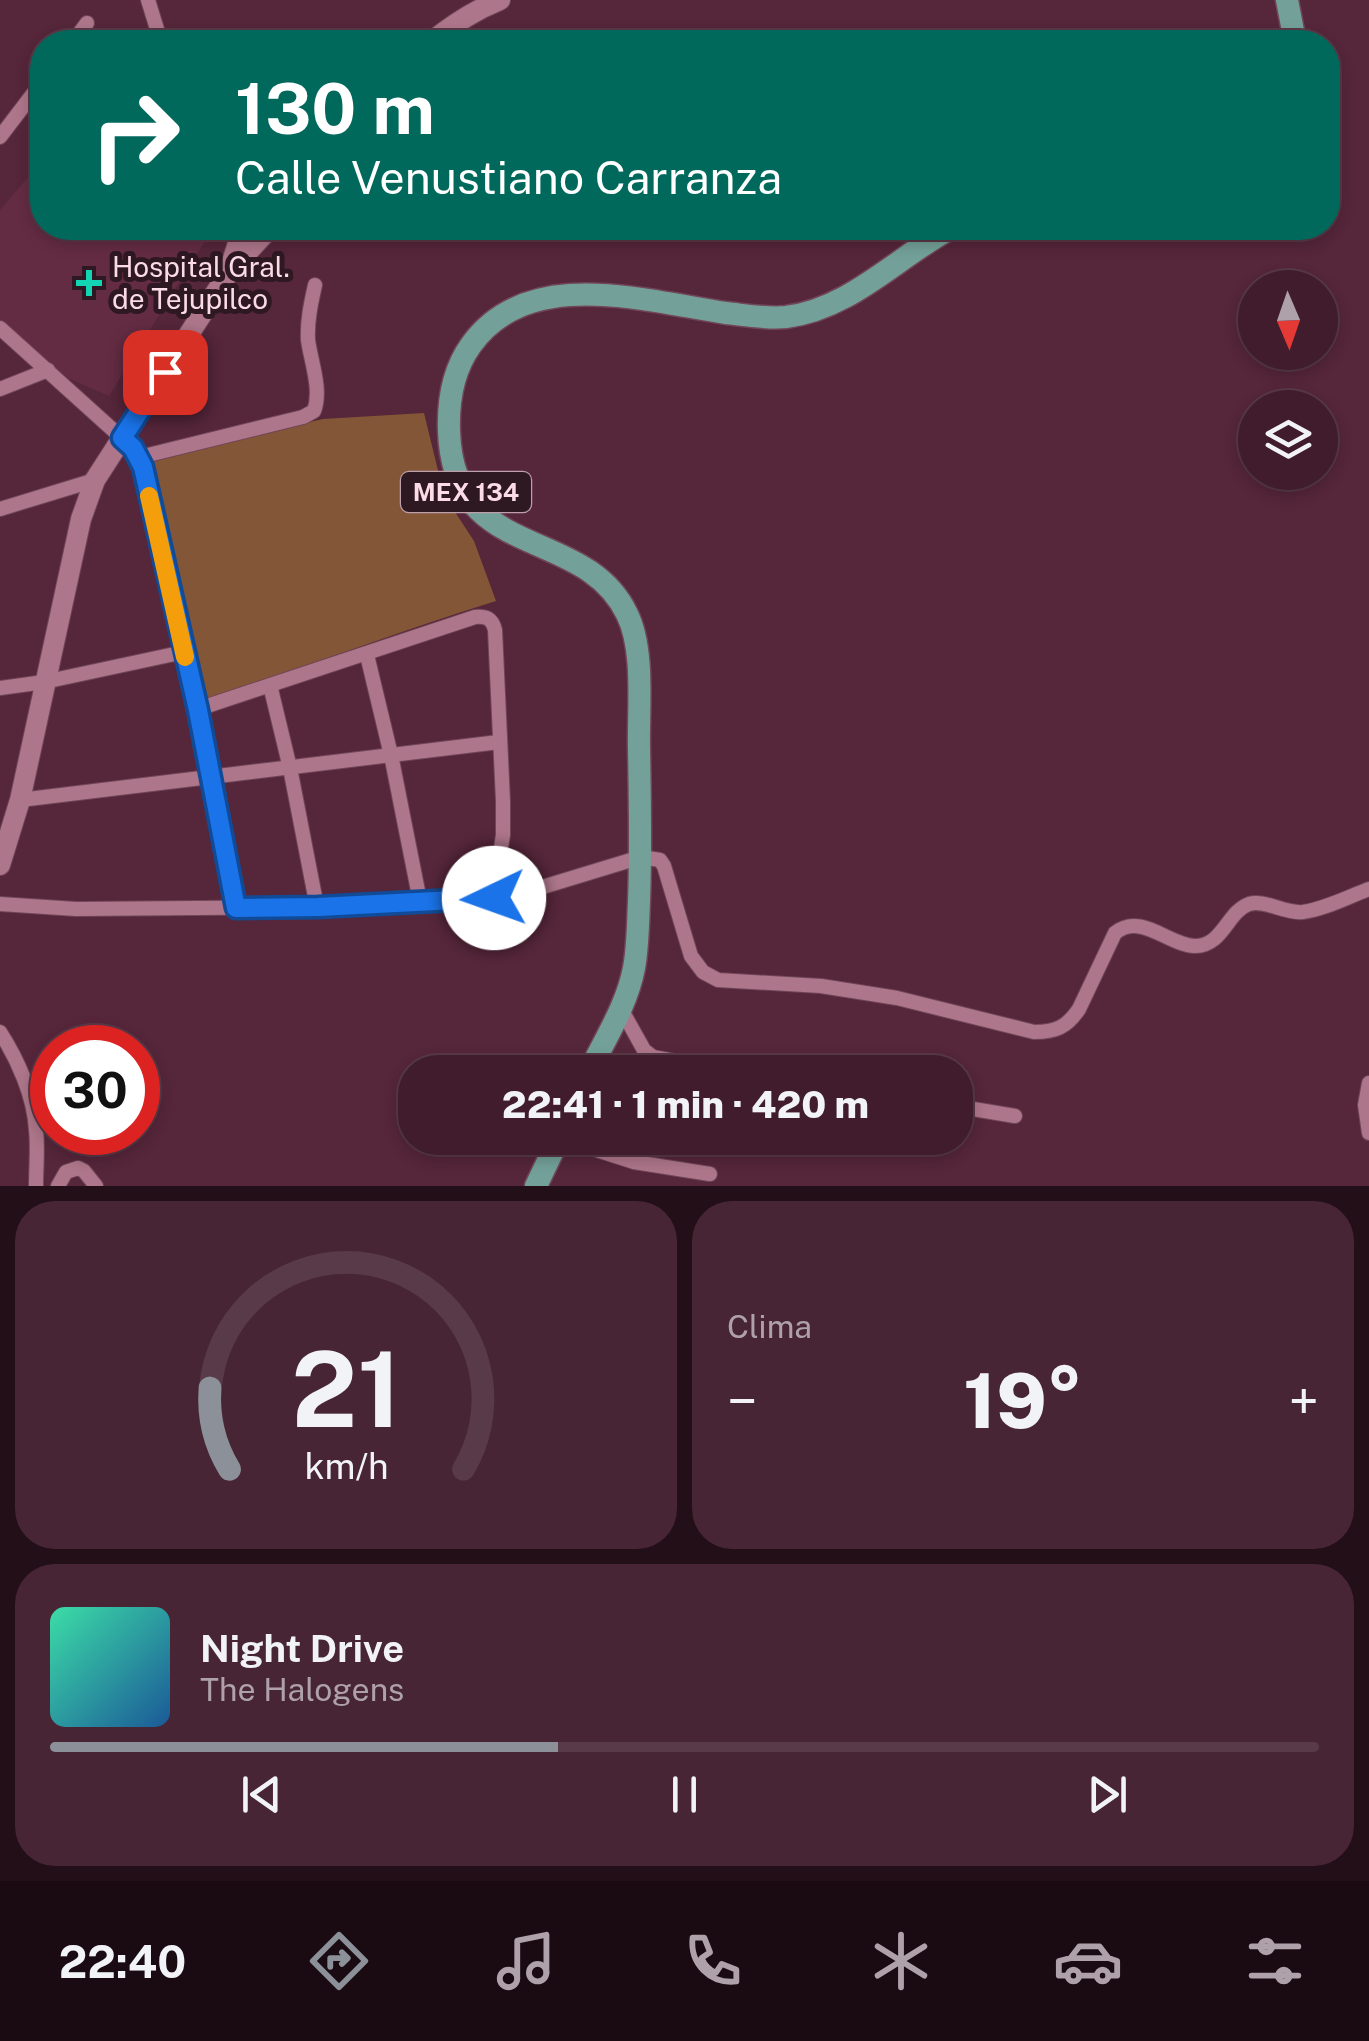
<!DOCTYPE html>
<html lang="es">
<meta charset="utf-8">
<style>
:root{--surface:#401c2c;--page:#472534;--text:#f1f3f6;--muted:#aea1a9;--line:#593a48;--accent:#8c9099}
body{margin:0;font-family:"Public Sans",sans-serif;background:var(--page);color:var(--text);height:100vh;display:flex;flex-direction:column;font-size:38px;white-space:nowrap}
*{box-sizing:border-box;margin:0}
p{font-size:32px;color:var(--muted)}
.icon{flex:none;width:55px;height:55px;fill:none;stroke:currentColor;stroke-width:2;stroke-linecap:round;stroke-linejoin:round}
.map{position:relative;height:1186px;overflow:hidden}
.sheet{display:flex;flex-direction:column;gap:15px;padding:15px;background:#230f18;flex:1}
.sheet>*{flex:none}
.top-card{position:absolute;left:30px;top:30px;width:1310px;height:210px;border-radius:40px;box-shadow:0 5px 15px #0003,0 0 0 2px var(--line);background:#00695c;color:#fff;overflow:hidden}
.needle{width:65px;rotate:178deg}
.tools{position:absolute;left:1238px;top:270px;display:grid;gap:20px}
.tools a{display:grid;place-items:center;width:100px;height:100px;border-radius:50%;background:var(--surface);box-shadow:0 5px 15px #0003,0 0 0 2px var(--line);font-size:50px}
.speed{position:absolute;left:30px;top:1025px;display:flex;gap:20px;font-size:50px;font-weight:700;text-align:center}
.speed>*{display:grid;place-content:center;width:130px;height:130px;border-radius:50%;background:var(--surface);box-shadow:0 5px 15px #0003,0 0 0 2px var(--line);line-height:1}
.speed .limit{border:15px solid #d22;background:#fff;color:#111}
.pin{position:absolute;display:grid;place-items:center;width:85px;height:85px;color:#fff;margin:-42px;border-radius:20px;box-shadow:0 5px 15px #0006}
.me{position:absolute;width:110px;margin:-55px;rotate:267deg;stroke-linejoin:round;filter:drop-shadow(0 0 8px #0008)}
.turn{display:flex;align-items:center;gap:35px;height:210px;padding:0 40px;font-size:45px}
.turn .icon{width:130px;height:130px;stroke-width:2.5}
.turn b{display:block;font-size:70px;line-height:85px}
.big{font-size:75px;font-weight:800;line-height:1.1}
.sheet .card{flex:1;display:flex;flex-direction:column;justify-content:center;gap:15px;min-width:0;padding:0 35px;border-radius:40px;background:var(--page)}
.sheet .dial{align-items:center;gap:0}
.dial svg{height:260px;overflow:visible;fill:none;stroke:var(--line);stroke-width:7;stroke-linecap:round;text-anchor:middle}
.dial text{fill:var(--text);stroke:none}
.song{display:flex;align-items:center;gap:30px}
.cover{width:120px;height:120px;border-radius:15px;background:linear-gradient(135deg,hsl(160 70% 55%),hsl(210 70% 35%))}
.played{height:10px;border-radius:5px;background:linear-gradient(90deg,var(--accent) 40%,var(--line) 40%)}
.keys{display:flex;justify-content:space-around;direction:ltr}
.heat{display:flex;justify-content:space-between;align-items:center;font-size:55px;direction:ltr}
.sheet .tiles{flex:1;display:grid;gap:15px;grid-template-columns:1fr 1fr}
.card:last-child{grid-column:span 2}
.trip{position:absolute;left:398px;top:1055px;width:575px;height:100px;border-radius:40px;background:var(--surface);box-shadow:0 5px 15px #0003,0 0 0 2px var(--line);font-weight:800;line-height:100px;text-align:center}
.tabs{display:flex;height:160px;justify-content:space-around;align-items:center;background:#1a0b12;color:var(--muted)}
.tabs .icon{width:70px;height:70px}
.tabs .on{color:var(--accent)}
.tabs b{font-size:45px;color:var(--text)}
.map>svg:first-child{display:block}
.built{fill:#642c43}
.green{fill:#825636}
.lines{fill:none;stroke-linecap:round;stroke-linejoin:round}
.street-casing{stroke:#704658;stroke-width:16}
.secondary-casing{stroke:#704658;stroke-width:22}
.primary-casing{stroke:#704658;stroke-width:25}
.street{stroke:#ae768a;stroke-width:14}
.secondary{stroke:#ae768a;stroke-width:20}
.primary{stroke:#73a199;stroke-width:22}
.route-casing{stroke:#114b97;stroke-width:25}
.route{stroke:#1a73e8;stroke-width:18}
.slow{stroke:#f59e0b;stroke-width:18}
.poi-dot{fill:#13d5b3;stroke:#2e1821;stroke-width:4}
.labels{text-anchor:middle;stroke-width:10;stroke-linejoin:round;paint-order:stroke}
.shield{fill:#2e1821;stroke:#bea0ab;stroke-width:2.5}
.shield-label{font-size:25px;font-weight:bold;fill:#fbdbe6}
.poi-label{font-size:28px;fill:#fbdbe6;stroke:#2e1821;text-anchor:start}
</style>
<div class="map">
<svg width="1369" height="1186" viewBox="0 0 1369 1186">
<rect width="100%" height="100%" fill="#56263a"/>
<path class="built" d="M42,161V228H182L205,241L109,396L70,379L14,339L0,326V210Z"/>
<path class="green" d="M424,413L444,495L474,541L496,601C397,632 301,669 202,700L148,458L323,419Z"/>
<g class="lines">
<defs>
<g id="street">
<path d="M148,0L161,42"/>
<path d="M73,42L87,23"/>
<path d="M0,137L42,82"/>
<path d="M221,228L239,240"/>
<path d="M0,328L133,448L140,457L198,709L236,908"/>
<path d="M0,389L48,370"/>
<path d="M140,457L303,417L314,411C322,390 311,362 308,340C307,321 311,303 315,285"/>
<path d="M0,509L95,480"/>
<path d="M367,655L391,755L420,901"/>
<path d="M270,685L290,768L317,907"/>
<path d="M0,688L44,682L184,652"/>
<path d="M198,709L475,617C486,616 492,618 495,630L503,801V835L493,898"/>
<path d="M20,800L499,742"/>
<path d="M0,904L76,909L317,907L513,896L641,857L660,860L664,866L691,956L703,972L718,980L821,986L897,998L1034,1032C1056,1032 1067,1027 1079,1009L1115,933C1141,912 1168,945 1195,946C1223,946 1227,912 1249,904C1265,899 1285,914 1303,912C1325,909 1348,897 1369,889"/>
<path d="M620,1007L644,1050L653,1057L686,1063L748,1065L779,1072"/>
<path d="M0,1032C18,1060 34,1096 36,1130C38,1148 36,1167 36,1186"/>
<path d="M1369,1083L1365,1105L1369,1133"/>
<path d="M955,1106L1015,1116"/>
<path d="M559,1138L634,1162L710,1174"/>
<path d="M58,1186L66,1172L78,1168L84,1171L96,1186"/>
</g>
<g id="secondary">
<path d="M431,42C452,25 475,10 500,0"/>
<path d="M231,265L239,240L247,228"/>
<path d="M0,865L20,800L81,519L95,480L229,272L270,228"/>
</g>
<g id="primary">
<path d="M1287,0L1293,31L1292,42"/>
<path d="M589,1072C605,1039 627,1005 634,968C638,946 638,923 639,901C641,850 640,800 639,749C638,709 645,650 627,614C584,524 453,564 449,431C448,401 453,370 471,345C528,265 645,301 726,313C745,315 766,319 786,317C850,309 896,258 951,228"/>
<path d="M536,1186L559,1138"/>
</g>
</defs>
<use href="#street" class="street-casing"/>
<use href="#secondary" class="secondary-casing"/>
<use href="#primary" class="primary-casing"/>
<use href="#street" class="street"/>
<use href="#secondary" class="secondary"/>
<use href="#primary" class="primary"/>
</g>
<g class="lines">
<defs>
<path id="route" d="M165,372L122,438L133,448L143,467L198,710L236,908L318,907L494,898"/>
</defs>
<use href="#route" class="route-casing"/>
<use href="#route" class="route"/>
<path class="slow" d="M149,496L185,657"/>
</g>
<path class="poi-dot" d="M84 268h10v10h10v10h-10v10h-10v-10h-10v-10h10z"/>
<g class="labels">
<rect class="shield" x="401" y="472" width="130" height="40" rx="8"/>
<g class="shield-label">
<text x="466" y="501">MEX 134</text>
</g>
<g class="poi-label">
<text x="112" y="277">Hospital Gral.<tspan x="112" dy="32">de Tejupilco</tspan></text>
</g>
</g>
</svg>
<div class="tools">
<a><svg class="needle" viewBox="-14 -14 28 28"><path d="M0-13l5 13h-10z" fill="#e53935"/><path d="M0 13l5-13h-10z" fill="#aea1a9"/></svg></a>
<a><svg class="icon" aria-label="layers" viewBox="0 0 24 24"><path d="M12 4l9 5-9 5-9-5zM3 14l9 5 9-5"/></svg></a>
</div>
<div class="speed"><div class="limit">30</div></div>
<div class="pin" style="left:165px;top:372px;background:#d93025"><svg class="icon" aria-label="arrive" viewBox="0 0 24 24"><path d="M6 21V4h12l-3 4 3 4H6"/></svg></div>
<svg class="me" style="left:494px;top:898px" viewBox="-20 -20 40 40"><circle r="19" fill="#fff"/><path d="M0-13L10 11 0 6-10 11z" fill="#1a73e8"/></svg>
<div class="trip">22:41 · 1 min · 420 m</div>
<div class="top-card">
<div class="turn"><svg class="icon" aria-label="right" viewBox="0 0 24 24"><path d="M7 20v-9h11M14 6l5 5-5 5"/></svg><div><b>130 m</b>Calle Venustiano Carranza</div></div>
</div>
</div>
<section class="sheet">
<div class="tiles">
<div class="card dial"><svg viewBox="0 0 100 80">
<path d="M14 69A42 42 0 1 1 86 69"/>
<path d="M14 69A42 42 0 0 1 8 44" stroke="#8c9099"/>
<text x="50" y="56" font-size="32" font-weight="700">21</text>
<text x="50" y="72" font-size="11">km/h</text>
</svg></div>
<div class="card"><p>Clima</p>
<div class="heat"><a>−</a><b class="big">19°</b><a>+</a></div>
</div>
<div class="card">
<div class="song"><i class="cover"></i><div><b>Night Drive</b><p>The Halogens</p></div></div>
<div class="played"></div>
<div class="keys"><svg class="icon" aria-label="previous" viewBox="0 0 24 24"><path d="M18 5L8 12l10 7zM5 5v14"/></svg><svg class="icon" aria-label="pause" viewBox="0 0 24 24"><path d="M8 5v14M16 5v14"/></svg><svg class="icon" aria-label="next" viewBox="0 0 24 24"><path d="M6 5l10 7-10 7zM19 5v14"/></svg></div>
</div>
</div>
</section>
<nav class="tabs">
<b>22:40</b>
<svg class="icon on" aria-label="directions" viewBox="0 0 24 24"><path d="M12 3l9 9-9 9-9-9zM9 14v-3h6M13 9l2 2-2 2"/></svg>
<svg class="icon" aria-label="music" viewBox="0 0 24 24"><path d="M9 18V5l10-2v13"/><circle cx="6" cy="18" r="3"/><circle cx="16" cy="16" r="3"/></svg>
<svg class="icon" aria-label="phone" viewBox="0 0 24 24"><path d="M5 4h4l2 5-3 2q2 4 5 5l2-3 5 2v4C11 20 4 13 5 4z"/></svg>
<svg class="icon" aria-label="climate" viewBox="0 0 24 24"><path d="M12 3v18M4 7l16 10M4 17L20 7"/></svg>
<svg class="icon" aria-label="car" viewBox="0 0 24 24"><path d="M5 17H2v-5l4-1 3-4h7l3 4 3 1v5h-3M9 17h6M6 11h13"/><circle cx="7" cy="17" r="2"/><circle cx="17" cy="17" r="2"/></svg>
<svg class="icon" aria-label="filters" viewBox="0 0 24 24"><path d="M4 7h16M4 17h16"/><circle cx="9" cy="7" r="2"/><circle cx="15" cy="17" r="2"/></svg>
</nav>
